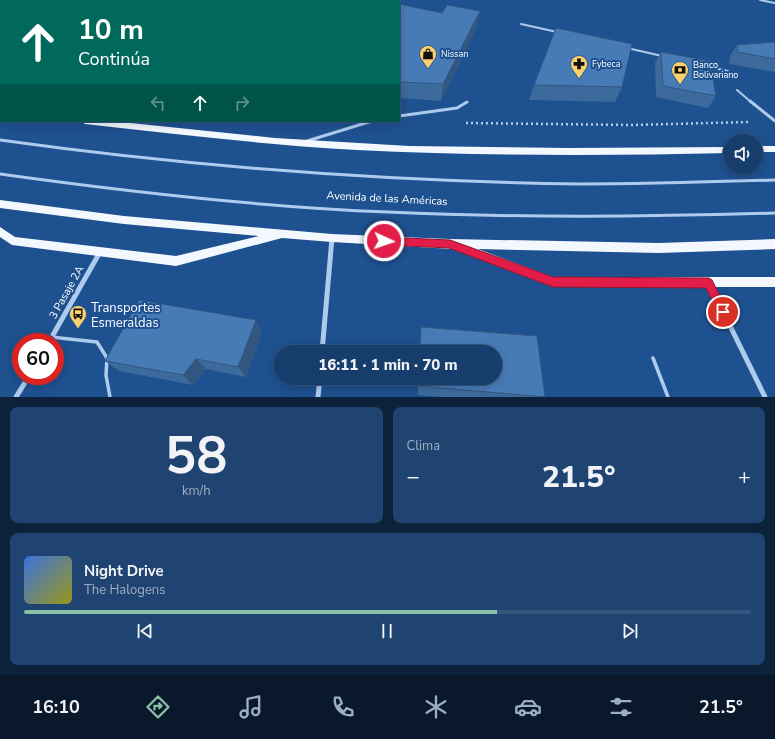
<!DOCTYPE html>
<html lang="es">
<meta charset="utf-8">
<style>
:root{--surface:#163d6b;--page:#1f4471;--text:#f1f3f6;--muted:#9eaec1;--line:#35567e;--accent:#8abfa5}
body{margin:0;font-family:"Nunito Sans",sans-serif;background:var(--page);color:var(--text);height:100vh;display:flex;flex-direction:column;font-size:15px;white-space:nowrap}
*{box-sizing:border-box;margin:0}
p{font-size:13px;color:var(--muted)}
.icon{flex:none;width:22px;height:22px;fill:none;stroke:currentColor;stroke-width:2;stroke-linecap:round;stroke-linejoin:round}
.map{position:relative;height:397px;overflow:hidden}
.details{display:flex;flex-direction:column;gap:10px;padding:10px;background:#0c223b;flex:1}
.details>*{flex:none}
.banner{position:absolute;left:0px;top:0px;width:400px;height:122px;box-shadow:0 2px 10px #0003,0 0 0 1px var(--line);background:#00695c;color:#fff;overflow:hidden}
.fabs{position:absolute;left:723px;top:134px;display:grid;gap:8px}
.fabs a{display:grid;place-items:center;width:40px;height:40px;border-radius:50%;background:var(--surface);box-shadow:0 2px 10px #0003,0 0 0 1px var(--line);font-size:20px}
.speed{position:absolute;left:12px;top:333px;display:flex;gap:8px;font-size:20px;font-weight:700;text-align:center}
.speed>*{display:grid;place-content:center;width:52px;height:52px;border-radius:50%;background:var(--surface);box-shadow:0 2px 10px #0003,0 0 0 1px var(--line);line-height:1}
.speed .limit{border:6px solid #d22;background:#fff;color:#111}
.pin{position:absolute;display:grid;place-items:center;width:34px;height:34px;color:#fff;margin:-17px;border:2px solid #fff;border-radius:50%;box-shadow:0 1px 4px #0007}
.me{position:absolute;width:44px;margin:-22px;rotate:93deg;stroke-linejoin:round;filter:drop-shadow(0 0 3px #0008)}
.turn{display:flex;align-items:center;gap:14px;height:84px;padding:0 12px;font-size:18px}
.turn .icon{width:52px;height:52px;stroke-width:2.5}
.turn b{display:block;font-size:28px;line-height:34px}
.lanes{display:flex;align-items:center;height:38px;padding:0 12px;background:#0003;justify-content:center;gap:20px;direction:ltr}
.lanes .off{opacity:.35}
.big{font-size:30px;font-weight:800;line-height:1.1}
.details .tile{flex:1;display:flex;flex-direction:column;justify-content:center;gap:6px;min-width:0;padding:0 14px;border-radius:8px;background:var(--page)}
.details .dial{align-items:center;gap:0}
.dial b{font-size:52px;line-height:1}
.song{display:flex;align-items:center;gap:12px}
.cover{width:48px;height:48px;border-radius:6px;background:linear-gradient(135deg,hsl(220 70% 55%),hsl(60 70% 35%))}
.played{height:4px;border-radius:2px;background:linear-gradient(90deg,var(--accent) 65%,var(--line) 65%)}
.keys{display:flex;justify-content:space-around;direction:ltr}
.heat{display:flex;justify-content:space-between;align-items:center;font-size:22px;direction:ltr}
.details .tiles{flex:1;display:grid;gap:10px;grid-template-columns:1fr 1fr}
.tile:last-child{grid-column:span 2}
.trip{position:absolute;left:274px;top:345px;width:228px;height:40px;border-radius:20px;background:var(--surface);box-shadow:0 2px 10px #0003,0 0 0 1px var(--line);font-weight:800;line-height:40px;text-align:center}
.dock{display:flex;height:64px;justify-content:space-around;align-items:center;background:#09182b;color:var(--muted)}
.dock .icon{width:28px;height:28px}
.dock .active{color:var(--accent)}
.dock b{font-size:18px;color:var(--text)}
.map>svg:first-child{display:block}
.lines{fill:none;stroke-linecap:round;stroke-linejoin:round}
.path{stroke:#adcbed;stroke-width:2.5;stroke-dasharray:2 3;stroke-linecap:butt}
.lane-far2{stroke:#adcbed;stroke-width:2}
.lane-far1{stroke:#adcbed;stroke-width:3}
.lane{stroke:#adcbed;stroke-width:3.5}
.street{stroke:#adcbed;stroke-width:5}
.primary{fill:#f3f8ff;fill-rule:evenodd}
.wall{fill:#3d6a9d}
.shaded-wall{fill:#32567f}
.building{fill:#477bb6;stroke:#32567f}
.route{fill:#e11d48;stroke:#92132f}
.labels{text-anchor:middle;stroke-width:4;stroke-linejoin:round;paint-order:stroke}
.far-poi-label{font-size:9px;fill:#fff;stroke:#1e518f;text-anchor:start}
.street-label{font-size:11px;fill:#fff;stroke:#1e518f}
.near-poi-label{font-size:13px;fill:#fff;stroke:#1e518f;text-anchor:start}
</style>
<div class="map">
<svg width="775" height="397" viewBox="0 0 775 397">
<rect width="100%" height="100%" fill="#1e518f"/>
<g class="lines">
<path class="path" d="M466,123L633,125L749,122"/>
<g class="lane-far2">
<path d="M760,0L775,3"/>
<path d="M521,24L557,32"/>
<path d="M627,48L662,56"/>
<path d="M709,67L728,71"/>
<path d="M737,90L751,102"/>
</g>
<g class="lane-far1">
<path d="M750,101L775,121"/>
<path d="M399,116L457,108L467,102"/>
<path d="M0,140C192,167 386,181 580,184C645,184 710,182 775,180"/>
<path d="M307,141L372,121"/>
<path d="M0,174C129,192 258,207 388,212C517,218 646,217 775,213"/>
</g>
<g class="lane">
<path d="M51,337L97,342L107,358L106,375L110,397"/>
<path d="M653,358L668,397"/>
</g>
<g class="street">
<path d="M709,283L765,397"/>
<path d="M49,342L100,252"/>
<path d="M322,352L332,238"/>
<path d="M16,397L29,376"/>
<path d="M318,397L320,378"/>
</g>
<g class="primary">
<path d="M0,106L1,107V113L0,112Z"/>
<path d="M81,121H111L275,138L409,146L569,148L730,147V153C605,156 481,156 357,150C266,145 175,134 85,124Z"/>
<rect x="756" y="146" width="19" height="6"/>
<path d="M0,200L124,216L332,234L449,239L659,243L775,239V249L659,253L478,249L553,277H775V287H553L453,249L332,242L282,238L176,266L12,245L0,237V227L15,237L176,256L259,236L124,224L0,208Z"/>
</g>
</g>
<g class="wall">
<path d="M399,4L442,13L480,11L477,27L441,101L399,98Z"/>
<path d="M775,42V72L729,64L730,56L737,45Z"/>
<path d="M661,52L716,96L708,108L656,97L655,63Z"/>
<path d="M534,85L622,87L615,102L529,100Z"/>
<path d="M421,327L537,336L545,397H441L418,395V378H495V352H419L420,338Z"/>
<path d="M262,332L246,377L206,369L193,385L119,371L105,361Z"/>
</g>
<g class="shaded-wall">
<path d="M480,11L477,27L441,101L443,84Z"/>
<path d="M256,320L262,332L246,377L238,367Z"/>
<path d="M196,359L206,369L193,385L183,375Z"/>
</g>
<g class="building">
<path d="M369,0H379L384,1H369Z"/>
<path d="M399,4L442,13L447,5L480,11L443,84L399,82Z"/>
<path d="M556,28L632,44L622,87L534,85Z"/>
<path d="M775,42V59L737,52V45Z"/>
<path d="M661,52L710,61L716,96L663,86Z"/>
<path d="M139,300L256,320L238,367L196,359L183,375L105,361Z"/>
<path d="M421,327L537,336L545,397L419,386V378H495V352H420Z"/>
</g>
<path class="route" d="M384,237L450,240L553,277L709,278L712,280L728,312L727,315L723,317L719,315L706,288L553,287L449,248L384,245L381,244L380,241L381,238Z"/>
<defs>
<symbol id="shop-pin" viewBox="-11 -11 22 30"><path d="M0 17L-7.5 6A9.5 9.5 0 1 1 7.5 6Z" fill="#fcd06c" stroke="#1e518f"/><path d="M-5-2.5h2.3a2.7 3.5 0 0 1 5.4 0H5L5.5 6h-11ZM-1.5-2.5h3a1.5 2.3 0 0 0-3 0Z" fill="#111"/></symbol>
<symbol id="pharmacy-pin" viewBox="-11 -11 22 30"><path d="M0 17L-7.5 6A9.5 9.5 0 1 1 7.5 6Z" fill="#fcd06c" stroke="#1e518f"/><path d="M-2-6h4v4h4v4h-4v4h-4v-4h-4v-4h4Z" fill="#111"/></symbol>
<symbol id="bank-pin" viewBox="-11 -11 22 30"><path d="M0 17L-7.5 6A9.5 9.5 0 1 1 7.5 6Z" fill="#fcd06c" stroke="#1e518f"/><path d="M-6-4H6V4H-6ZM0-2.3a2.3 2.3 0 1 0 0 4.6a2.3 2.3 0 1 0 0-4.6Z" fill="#111"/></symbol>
<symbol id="bus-pin" viewBox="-11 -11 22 30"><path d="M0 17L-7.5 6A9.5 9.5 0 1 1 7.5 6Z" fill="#fcd06c" stroke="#1e518f"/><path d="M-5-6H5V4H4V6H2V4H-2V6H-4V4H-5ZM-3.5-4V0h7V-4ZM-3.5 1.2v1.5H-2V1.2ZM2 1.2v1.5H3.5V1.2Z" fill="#111"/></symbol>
</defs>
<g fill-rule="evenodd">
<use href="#shop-pin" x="418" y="44" width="20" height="27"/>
<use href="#pharmacy-pin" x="569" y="54" width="20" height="27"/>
<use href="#bank-pin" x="670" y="60" width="20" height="27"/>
<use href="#bus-pin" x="68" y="304" width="20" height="27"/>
</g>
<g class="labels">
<g class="far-poi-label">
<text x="441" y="57">Nissan</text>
<text x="592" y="67">Fybeca</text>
<text x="693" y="68">Banco<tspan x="693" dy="10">Bolivariano</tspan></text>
</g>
<g class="street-label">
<text transform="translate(387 198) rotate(3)" y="4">Avenida de las Américas</text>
<text transform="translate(66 292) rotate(-61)" y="4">3 Pasaje 2A</text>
</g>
<g class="near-poi-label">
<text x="91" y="312">Transportes<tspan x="91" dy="15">Esmeraldas</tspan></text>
</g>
</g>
</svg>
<div class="fabs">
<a><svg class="icon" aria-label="sound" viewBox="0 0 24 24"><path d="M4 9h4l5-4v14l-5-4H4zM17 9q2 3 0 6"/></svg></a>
</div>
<div class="speed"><div class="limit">60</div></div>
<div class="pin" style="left:723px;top:312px;background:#d93025"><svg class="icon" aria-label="arrive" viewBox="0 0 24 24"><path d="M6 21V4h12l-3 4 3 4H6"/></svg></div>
<svg class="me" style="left:384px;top:241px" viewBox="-20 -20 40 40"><circle r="17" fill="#e11d48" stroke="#fff" stroke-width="3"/><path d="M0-11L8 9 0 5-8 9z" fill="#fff"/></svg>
<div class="trip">16:11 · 1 min · 70 m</div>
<div class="banner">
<div class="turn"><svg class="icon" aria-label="ahead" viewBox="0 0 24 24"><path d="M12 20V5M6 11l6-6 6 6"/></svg><div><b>10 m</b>Continúa</div></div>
<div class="lanes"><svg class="icon off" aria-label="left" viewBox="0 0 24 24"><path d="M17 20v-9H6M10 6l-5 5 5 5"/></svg><svg class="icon" aria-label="ahead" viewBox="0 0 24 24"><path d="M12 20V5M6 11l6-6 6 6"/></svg><svg class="icon off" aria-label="right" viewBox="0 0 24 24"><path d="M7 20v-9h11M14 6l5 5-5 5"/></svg></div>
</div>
</div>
<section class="details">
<div class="tiles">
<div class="tile dial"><b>58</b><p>km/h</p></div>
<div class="tile"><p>Clima</p>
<div class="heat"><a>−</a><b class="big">21.5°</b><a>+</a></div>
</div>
<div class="tile">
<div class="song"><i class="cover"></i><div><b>Night Drive</b><p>The Halogens</p></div></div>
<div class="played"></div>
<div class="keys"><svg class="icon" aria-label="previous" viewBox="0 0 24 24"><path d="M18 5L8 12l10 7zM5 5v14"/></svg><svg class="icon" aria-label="pause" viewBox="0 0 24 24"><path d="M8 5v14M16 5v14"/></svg><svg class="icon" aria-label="next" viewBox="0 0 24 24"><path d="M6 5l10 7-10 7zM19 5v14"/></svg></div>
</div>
</div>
</section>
<nav class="dock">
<b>16:10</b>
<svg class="icon active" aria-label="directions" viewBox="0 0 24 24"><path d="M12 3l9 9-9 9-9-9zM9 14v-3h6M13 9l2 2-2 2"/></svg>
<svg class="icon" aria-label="music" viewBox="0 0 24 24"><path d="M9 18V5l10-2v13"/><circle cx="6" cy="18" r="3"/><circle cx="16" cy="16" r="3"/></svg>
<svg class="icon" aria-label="phone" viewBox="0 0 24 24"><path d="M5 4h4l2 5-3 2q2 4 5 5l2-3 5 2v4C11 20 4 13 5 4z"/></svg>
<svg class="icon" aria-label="climate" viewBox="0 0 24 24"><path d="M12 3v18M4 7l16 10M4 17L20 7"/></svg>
<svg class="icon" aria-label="car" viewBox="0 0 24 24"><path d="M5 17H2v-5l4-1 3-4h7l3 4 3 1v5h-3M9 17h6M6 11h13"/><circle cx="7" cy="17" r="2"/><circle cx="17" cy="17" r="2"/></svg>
<svg class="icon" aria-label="filters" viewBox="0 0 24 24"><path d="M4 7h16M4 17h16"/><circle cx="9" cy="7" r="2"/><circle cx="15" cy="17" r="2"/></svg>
<b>21.5°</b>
</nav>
